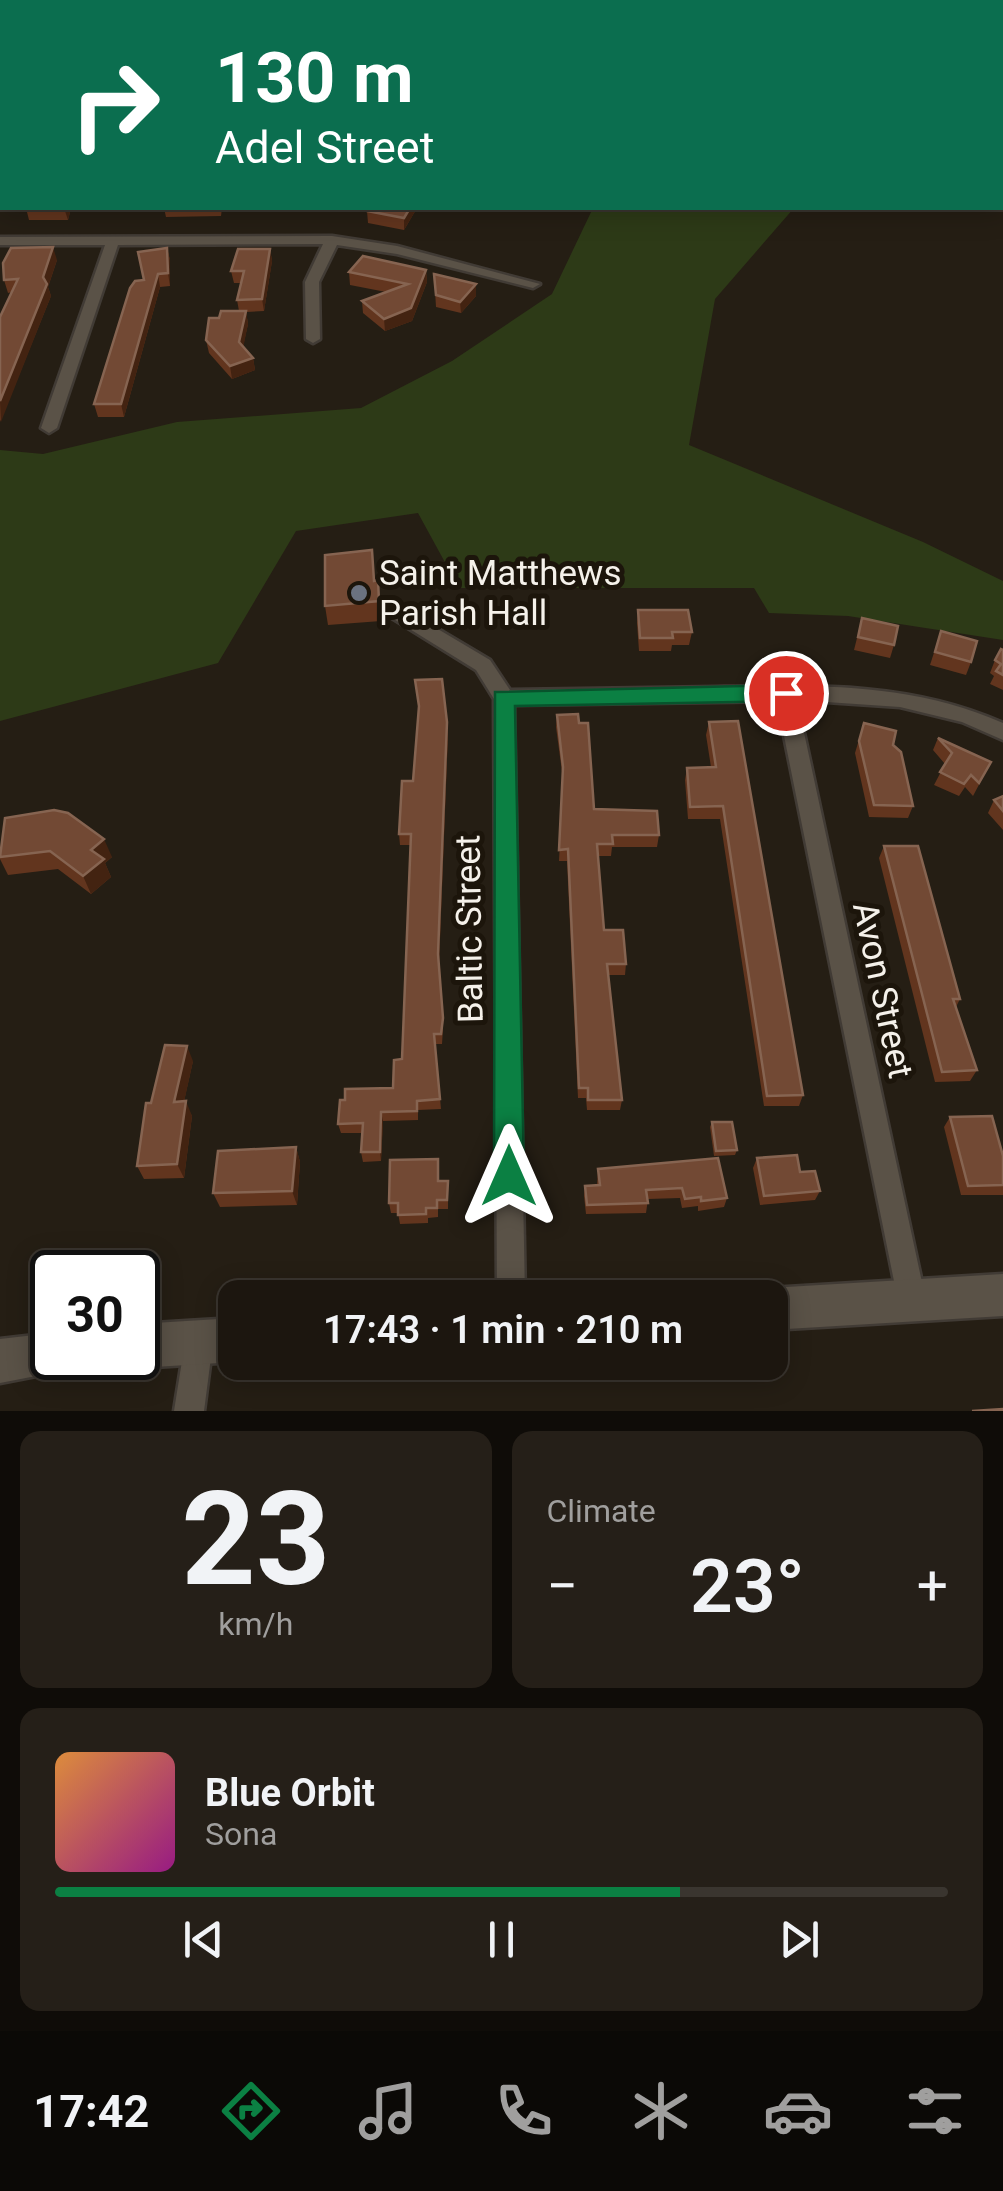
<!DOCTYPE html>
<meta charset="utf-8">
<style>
:root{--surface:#1c160f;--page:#251f18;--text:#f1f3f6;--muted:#a09f9e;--line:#3a352f;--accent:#0b8043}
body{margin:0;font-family:Roboto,sans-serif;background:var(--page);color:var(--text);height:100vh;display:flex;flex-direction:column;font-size:38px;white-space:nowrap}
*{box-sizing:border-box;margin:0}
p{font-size:32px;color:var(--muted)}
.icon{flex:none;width:55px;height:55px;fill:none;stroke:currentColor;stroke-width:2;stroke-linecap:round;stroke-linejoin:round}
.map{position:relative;height:1411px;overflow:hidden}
.sheet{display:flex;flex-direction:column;gap:20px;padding:20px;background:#0f0c08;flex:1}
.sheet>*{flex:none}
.hud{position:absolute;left:0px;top:0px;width:1005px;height:210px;box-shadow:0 5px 25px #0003,0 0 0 2px var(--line);background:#0b6e4f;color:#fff;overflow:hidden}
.speed{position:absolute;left:30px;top:1250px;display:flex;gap:20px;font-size:50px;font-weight:700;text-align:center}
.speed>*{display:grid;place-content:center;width:130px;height:130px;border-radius:50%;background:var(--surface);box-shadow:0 5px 25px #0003,0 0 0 2px var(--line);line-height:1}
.speed .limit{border:5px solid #111;border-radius:15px;background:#fff;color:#111}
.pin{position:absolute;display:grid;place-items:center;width:85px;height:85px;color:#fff;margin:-42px;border:5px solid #fff;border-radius:50%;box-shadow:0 2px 10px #0007}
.me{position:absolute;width:110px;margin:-55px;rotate:0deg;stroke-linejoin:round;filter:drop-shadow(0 0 8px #0008)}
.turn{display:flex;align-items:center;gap:35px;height:210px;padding:0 50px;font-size:45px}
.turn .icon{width:130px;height:130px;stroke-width:2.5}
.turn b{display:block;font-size:70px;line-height:85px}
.big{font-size:75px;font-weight:600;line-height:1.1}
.sheet .card{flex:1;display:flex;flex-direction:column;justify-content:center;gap:15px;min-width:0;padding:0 35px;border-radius:20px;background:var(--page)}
.sheet .dial{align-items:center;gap:0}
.dial b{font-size:130px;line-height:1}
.song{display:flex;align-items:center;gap:30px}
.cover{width:120px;height:120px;border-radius:15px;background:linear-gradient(135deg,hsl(30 70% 55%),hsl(310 70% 35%))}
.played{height:10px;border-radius:5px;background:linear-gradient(90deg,var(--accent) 70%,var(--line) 70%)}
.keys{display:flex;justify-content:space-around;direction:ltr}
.heat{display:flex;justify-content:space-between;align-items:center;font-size:55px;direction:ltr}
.sheet .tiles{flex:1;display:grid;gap:20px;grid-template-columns:1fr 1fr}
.card:last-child{grid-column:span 2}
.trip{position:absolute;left:218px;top:1280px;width:570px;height:100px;border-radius:20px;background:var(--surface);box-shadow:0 5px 25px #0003,0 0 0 2px var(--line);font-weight:600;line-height:100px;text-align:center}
.menu{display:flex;height:160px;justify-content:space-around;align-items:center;background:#0b0906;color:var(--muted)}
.menu .icon{width:70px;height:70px}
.menu .active{color:var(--accent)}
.menu b{font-size:45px;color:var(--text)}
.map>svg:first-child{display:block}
.green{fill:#2d3a17}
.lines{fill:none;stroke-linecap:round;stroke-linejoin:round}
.minor-casing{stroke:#413b35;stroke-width:5}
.secondary-casing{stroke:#413b35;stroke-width:5}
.minor{fill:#5a5247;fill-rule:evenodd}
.secondary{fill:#5a5247;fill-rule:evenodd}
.wall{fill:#62351e}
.shaded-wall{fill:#432311}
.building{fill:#724934;stroke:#866451;stroke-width:2.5}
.route{fill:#0b8043;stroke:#07532c;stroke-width:2.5}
.worship-dot{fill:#6b7280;stroke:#1c150b;stroke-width:4}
.labels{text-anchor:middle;stroke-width:10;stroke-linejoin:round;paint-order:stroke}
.poi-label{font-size:35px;fill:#f5f1ea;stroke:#1c150b;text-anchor:start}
.street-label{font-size:35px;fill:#f5f1ea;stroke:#1c150b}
</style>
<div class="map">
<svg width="1003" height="1411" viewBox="0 0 1003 1411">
<rect width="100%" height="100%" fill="#251e14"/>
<path class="green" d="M593,208H794L715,299L689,445L923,542L1003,581V640L848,616L769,613L754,588H459L418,513L296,531L218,663L0,721V450L43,454L177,422L361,408L452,361L552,294Z"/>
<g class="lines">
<defs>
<g id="minor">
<path d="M418,0H428L429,2H419Z"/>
<rect x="1002" y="95" width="1" height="8"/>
<path d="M332,236L397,246L540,284L533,288L397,254L337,245L319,282L320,339L313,343L306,339L305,282L323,244L118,245L57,428L49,433L41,428L105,245H0V237Z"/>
<path d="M399,606L490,660L510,690C579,689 648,688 717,687C815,685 911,682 1003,723V740L962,722L900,707L797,700L926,1301L922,1311L912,1315L902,1311L898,1301L777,701L514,705L525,1298H497L494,699L476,670L392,618L390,613Z"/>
<path d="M199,1328L209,1332L213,1342L204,1411H174L185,1342L189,1332Z"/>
</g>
<g id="secondary">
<path d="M1003,1274V1316L770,1330V1298H754L770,1288Z"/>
<path d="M235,1318V1362L138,1368L121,1358H138V1324Z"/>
<path d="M52,1333V1358H73L67,1370L0,1383V1339Z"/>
</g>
</defs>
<use href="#minor" class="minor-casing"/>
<use href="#secondary" class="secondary-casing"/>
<use href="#minor" class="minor"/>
<use href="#secondary" class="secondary"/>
</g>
<g class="wall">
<path d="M26,208H71L68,220H29Z"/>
<path d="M164,208H222L221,216L166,217Z"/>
<path d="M417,208L404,230L368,223L367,211Z"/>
<path d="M167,248L170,260V286L160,287L124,417H98L94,404L144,280Z"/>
<path d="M270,249L272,261L264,311L246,312L248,324L243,346L253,358L255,370L232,379L209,353L206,340L219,318L239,311L237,300L241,283H234L231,271Z"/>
<path d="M57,260L48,287L51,296L0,422V317L12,292L8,293L4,280Z"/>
<path d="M426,270L427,282L412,321L385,331L363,313L362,301L386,292L350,285L349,272Z"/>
<path d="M434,274L476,284V296L461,313L436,307Z"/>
<path d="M374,580L380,599L381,621L328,625L325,606Z"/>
<path d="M638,610L692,632L689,645H672L671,651H639L637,623Z"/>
<path d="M862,618L894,645L890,658L854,650Z"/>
<path d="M941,631L971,662L966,675L930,665Z"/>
<path d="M1003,650V690L990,684L994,676L990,673L995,660Z"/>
<path d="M415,680L448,734L439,965L443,1029L442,1044H435L441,1109L418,1110V1120L383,1121L381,1161L363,1162L361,1152L362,1133H341L338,1124L345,1100L393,1088L402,1059L410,845H400L399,834L413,781L419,710Z"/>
<path d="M557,715L594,809L659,835L657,847H612L611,856H598L604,930L626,964L625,975H608L622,1100L620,1110H587L586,1098H578L567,861H559L563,779L556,727Z"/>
<path d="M709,722L803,1095L799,1106H764L720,819H688L685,780L687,768L711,767L706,735Z"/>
<path d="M864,723L913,806L908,818L869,817L855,753Z"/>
<path d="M938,738L991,762L973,796L965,787L959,796L934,785L945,764L933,750Z"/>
<path d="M1003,796V830L988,813L994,800Z"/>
<path d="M5,818L112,857L105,863L111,877L91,894L58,869L8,875L0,859Z"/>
<path d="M884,846L960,999L956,1007L977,1070L970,1081L935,1082L879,858Z"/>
<path d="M193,1061L184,1101L192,1116L184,1178L144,1179L137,1166L151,1103Z"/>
<path d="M950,1117L1003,1156V1195H961L944,1127Z"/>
<path d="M712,1122L737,1150L735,1155L714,1156L710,1127Z"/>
<path d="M296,1147L300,1162L297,1205L220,1207L213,1193Z"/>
<path d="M757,1158L800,1172L820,1191L815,1200L760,1205L753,1168Z"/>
<path d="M439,1169V1181H448V1209H438V1217L428,1218V1223L400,1224L398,1213H391L389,1203Z"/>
<path d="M598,1169L727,1198L724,1207L698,1211V1206L682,1208L680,1198L648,1199L646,1213L586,1214L584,1196L585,1186L597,1185Z"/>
</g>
<g class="shaded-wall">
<path d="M64,208H71L68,220Z"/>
<path d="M410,208H417L404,230V218Z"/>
<path d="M53,247L57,260L48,287L51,296L1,422L0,401Z"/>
<path d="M167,248L170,260V286L168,273Z"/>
<path d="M270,249L272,261L264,311L262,299Z"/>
<path d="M426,270L427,282L412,321L385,331L384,319Z"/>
<path d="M158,274L160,287L124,417L121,404Z"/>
<path d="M476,284V296L461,313L460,302Z"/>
<path d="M246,311L248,324L242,354L239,342Z"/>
<path d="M253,358L255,370L232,379L230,366Z"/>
<path d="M447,722L448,734L439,965L438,954Z"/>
<path d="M104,839L112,857L105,863L111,877L91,894L83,876L91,850Z"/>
<path d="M187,1046L193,1061L181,1116L174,1102Z"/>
<path d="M186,1101L192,1116L184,1178L177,1164Z"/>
<path d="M381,1112L383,1121L381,1161L380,1152Z"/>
<path d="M296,1147L300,1162L297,1205L292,1191Z"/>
</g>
<g class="building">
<path d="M0,0H175L173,2H2V48H0Z"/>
<path d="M232,0H276L274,2H229Z"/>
<path d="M298,0H388L386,2H296Z"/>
<path d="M469,0H516L515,2H467Z"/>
<path d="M881,0H923L922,2H879Z"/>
<path d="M982,0H1003V83L1002,2H982Z"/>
<path d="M2,48V77L0,76V59H2Z"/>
<path d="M370,208H410L404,218L367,211Z"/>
<path d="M53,247L43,277L47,284L0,401V317L18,279L4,280L3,263L11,248Z"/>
<path d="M167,248L168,273L158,274L121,404H94L130,288L135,281L144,280L138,252Z"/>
<path d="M238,249H270L262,299L237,300L244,271H231Z"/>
<path d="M363,256L426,270L411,308L384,319L362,301L408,284L349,272Z"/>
<path d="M434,274L476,284L460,302L436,295Z"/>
<path d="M221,311H246L239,342L253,358L230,366L206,340L209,318H219Z"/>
<path d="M372,550L374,581L378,580L379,601L325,606V555Z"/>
<path d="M638,610H688L692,632H672L673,638H640Z"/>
<path d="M862,618L898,626L894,645L858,637Z"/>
<path d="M941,631L977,641L971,662L935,652Z"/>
<path d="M1001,649L1003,650V675L996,671L1001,664L995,660Z"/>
<path d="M442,679L447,722L438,954L443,1018L441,1034H434L440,1099L417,1101V1111L381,1112L380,1152H361L363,1123L338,1124L340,1100H345V1089L393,1088L394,1060L402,1059L411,834H399L402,781H413L419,706L415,680Z"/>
<path d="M578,714L579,723H588L594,809L657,811L659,835H612L613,844H597L604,930H623L626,964H607L622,1100H588V1088H579L568,849L559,850L563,767L557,715Z"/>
<path d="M738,721L803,1095L767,1096L723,806L690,807L687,768L716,767L709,722Z"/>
<path d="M864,723L896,731L893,745L901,752L913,806L874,805L859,741Z"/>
<path d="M938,738L991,762L979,783L971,775L964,784L940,772L952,753Z"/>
<path d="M1003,796V811L994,800Z"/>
<path d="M54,810L68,813L104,839L91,850L104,859L83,876L50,851L0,857L5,818Z"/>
<path d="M884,846H918L960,999H953L977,1070L942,1072Z"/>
<path d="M165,1045L187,1046L174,1102L186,1101L177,1164L137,1166L146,1103H151Z"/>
<path d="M992,1116L1003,1156V1185L968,1186L950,1117Z"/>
<path d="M712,1122H732L737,1150L716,1151Z"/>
<path d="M296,1147L292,1191L213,1193L218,1151Z"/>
<path d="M797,1155L800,1172L815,1171L820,1191L764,1196L757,1158Z"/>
<path d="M718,1158L727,1198L701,1201V1197L685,1199L682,1188L646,1190L648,1203L587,1205L585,1186L600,1185L598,1169Z"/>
<path d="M438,1159V1181H448L447,1200H437V1208H426V1214L398,1215V1203H389L390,1160Z"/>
<path d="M1003,1409V1411H972Z"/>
</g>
<path class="route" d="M786,685L797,693L786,701L515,706L524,1176L520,1186L509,1191L499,1186L494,1176L495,692Z"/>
<circle class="worship-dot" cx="359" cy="593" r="10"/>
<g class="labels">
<g class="poi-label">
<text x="379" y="585">Saint Matthews<tspan x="379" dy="40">Parish Hall</tspan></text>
</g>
<g class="street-label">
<text transform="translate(469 929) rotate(-91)" y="12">Baltic Street</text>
<text transform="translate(883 990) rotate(78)" y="12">Avon Street</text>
</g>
</g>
</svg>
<div class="speed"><div class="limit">30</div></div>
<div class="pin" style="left:786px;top:693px;background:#d93025"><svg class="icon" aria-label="arrive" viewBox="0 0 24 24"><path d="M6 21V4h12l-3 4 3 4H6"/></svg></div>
<svg class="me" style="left:509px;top:1176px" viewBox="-20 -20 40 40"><path d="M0-17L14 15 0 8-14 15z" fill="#0b8043" stroke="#fff" stroke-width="4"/></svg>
<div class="trip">17:43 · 1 min · 210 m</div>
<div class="hud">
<div class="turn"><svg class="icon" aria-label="right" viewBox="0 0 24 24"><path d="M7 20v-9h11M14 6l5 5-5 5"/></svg><div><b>130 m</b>Adel Street</div></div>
</div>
</div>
<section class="sheet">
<div class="tiles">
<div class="card dial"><b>23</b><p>km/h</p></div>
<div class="card"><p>Climate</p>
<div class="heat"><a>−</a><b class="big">23°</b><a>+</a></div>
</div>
<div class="card">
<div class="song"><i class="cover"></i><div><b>Blue Orbit</b><p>Sona</p></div></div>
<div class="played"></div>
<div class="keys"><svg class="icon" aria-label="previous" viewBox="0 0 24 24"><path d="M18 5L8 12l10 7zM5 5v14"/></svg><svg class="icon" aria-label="pause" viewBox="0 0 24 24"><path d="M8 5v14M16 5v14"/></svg><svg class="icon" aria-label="next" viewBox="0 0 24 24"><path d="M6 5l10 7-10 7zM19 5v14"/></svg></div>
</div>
</div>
</section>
<nav class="menu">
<b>17:42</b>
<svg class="icon active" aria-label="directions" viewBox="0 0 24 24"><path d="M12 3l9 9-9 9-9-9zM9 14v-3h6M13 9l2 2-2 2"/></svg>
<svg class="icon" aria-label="music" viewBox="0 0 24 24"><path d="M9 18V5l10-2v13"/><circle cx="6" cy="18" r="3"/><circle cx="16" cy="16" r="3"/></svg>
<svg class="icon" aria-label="phone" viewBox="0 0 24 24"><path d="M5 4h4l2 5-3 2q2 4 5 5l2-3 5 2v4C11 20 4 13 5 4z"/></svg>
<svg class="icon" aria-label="climate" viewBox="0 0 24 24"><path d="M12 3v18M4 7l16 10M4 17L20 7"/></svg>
<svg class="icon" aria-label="car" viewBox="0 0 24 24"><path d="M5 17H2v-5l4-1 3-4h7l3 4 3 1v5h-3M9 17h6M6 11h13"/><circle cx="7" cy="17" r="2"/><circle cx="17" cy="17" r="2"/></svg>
<svg class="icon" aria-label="filters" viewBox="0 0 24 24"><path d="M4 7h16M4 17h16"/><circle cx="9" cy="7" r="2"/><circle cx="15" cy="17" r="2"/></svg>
</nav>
